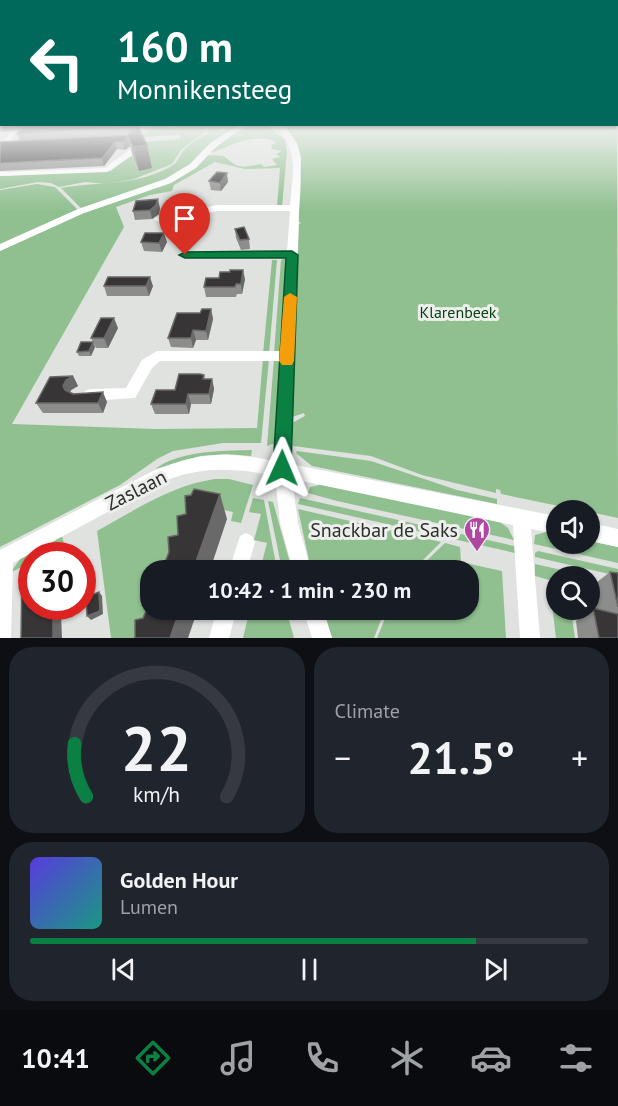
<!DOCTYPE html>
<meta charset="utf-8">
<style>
:root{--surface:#171b24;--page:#20242c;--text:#f1f3f6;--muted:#9ea1a6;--line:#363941;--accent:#0b8043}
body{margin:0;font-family:"PT Sans",sans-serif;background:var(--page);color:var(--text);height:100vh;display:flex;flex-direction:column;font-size:22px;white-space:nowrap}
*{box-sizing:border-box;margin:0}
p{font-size:20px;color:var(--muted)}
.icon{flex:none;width:33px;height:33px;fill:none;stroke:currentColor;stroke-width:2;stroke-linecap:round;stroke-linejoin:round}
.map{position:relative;height:638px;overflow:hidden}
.sheet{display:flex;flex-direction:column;gap:9px;padding:9px;background:#0d0f14;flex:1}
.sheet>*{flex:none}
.banner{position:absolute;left:0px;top:0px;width:618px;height:126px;box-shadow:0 2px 4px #0004;background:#00695c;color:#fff;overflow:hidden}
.controls{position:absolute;left:546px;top:500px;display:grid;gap:12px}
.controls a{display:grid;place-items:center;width:54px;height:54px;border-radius:50%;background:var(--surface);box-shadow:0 2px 4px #0004;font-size:30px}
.speed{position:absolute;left:18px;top:542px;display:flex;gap:12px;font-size:30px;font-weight:700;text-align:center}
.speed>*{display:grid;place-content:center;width:78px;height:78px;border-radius:50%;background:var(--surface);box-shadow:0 2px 4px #0004;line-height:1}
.speed .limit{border:9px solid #d22;background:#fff;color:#111}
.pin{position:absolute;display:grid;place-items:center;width:51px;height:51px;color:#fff;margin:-62px -26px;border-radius:50% 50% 50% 0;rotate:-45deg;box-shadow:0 0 6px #0007}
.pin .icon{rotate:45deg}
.me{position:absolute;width:66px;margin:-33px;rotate:1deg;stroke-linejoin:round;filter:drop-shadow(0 0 4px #0008)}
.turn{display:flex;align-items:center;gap:21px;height:126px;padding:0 18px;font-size:27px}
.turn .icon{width:78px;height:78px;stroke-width:2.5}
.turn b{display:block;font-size:42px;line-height:51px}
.big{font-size:45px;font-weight:700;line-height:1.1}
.sheet .tile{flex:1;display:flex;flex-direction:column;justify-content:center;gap:9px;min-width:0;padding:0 21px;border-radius:24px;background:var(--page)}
.sheet .dial{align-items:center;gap:0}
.dial svg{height:156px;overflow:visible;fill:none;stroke:var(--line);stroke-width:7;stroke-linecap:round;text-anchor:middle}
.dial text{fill:var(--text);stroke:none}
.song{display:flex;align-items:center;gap:18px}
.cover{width:72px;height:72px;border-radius:9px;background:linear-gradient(135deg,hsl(250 70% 55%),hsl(170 70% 35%))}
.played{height:6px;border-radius:3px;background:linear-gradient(90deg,var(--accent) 80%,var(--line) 80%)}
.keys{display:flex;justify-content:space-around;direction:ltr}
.heat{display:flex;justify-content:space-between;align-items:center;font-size:33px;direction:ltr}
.sheet .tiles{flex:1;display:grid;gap:9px;grid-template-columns:1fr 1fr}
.tile:last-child{grid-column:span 2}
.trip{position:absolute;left:140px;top:560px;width:339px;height:60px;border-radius:24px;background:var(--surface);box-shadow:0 2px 4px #0004;font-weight:700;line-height:60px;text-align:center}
.tab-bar{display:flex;height:96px;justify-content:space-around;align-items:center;background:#090b0e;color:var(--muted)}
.tab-bar .icon{width:42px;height:42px}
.tab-bar .current{color:var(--accent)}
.tab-bar b{font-size:27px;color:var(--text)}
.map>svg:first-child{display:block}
.green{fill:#90c090}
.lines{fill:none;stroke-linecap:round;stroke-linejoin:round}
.street{fill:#fff;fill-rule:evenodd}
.wall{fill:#8c8c8b;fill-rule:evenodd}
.shaded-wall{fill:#6a6969}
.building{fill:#383537;stroke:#6a6969;stroke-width:1.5}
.route{fill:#0b8043;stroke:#07532c;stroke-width:1.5}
.slow{fill:#f59e0b}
.labels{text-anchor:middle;stroke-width:6;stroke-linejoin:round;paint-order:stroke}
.park-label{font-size:16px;fill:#094110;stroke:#ecefec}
.near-street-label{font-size:20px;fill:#2d2e2d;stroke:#ecefec}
.near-poi-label{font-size:20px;fill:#2d2e2d;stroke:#ecefec;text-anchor:end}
</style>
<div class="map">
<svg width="618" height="638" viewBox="0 0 618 638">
<rect width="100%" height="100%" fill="#dfe2df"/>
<g class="green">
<path d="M617,122L618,518L590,512V510H578L501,494L500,490L496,489V493L422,475L371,456L293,446L292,423L305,416L304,413L292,417L299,224L301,223L298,221C301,186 307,152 284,125L616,124Z"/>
<path d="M156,125H164L175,129L184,126L182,125H204L206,131L181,150L172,164L134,179L108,184L85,182L59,187L51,183L38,182L0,189V176L111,171L135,152L132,156L139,171L152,168L140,143L141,140H144V142L180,139V135L141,137L139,135L146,134Z"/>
<path d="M206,125H230L218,131L222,132L232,125H240L183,170L158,183L82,209L61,188C99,181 133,187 170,167C179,162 179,155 185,149C191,143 201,137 208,133Z"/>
<path d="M250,125H266L285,140L287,152L282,207H277L280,168L245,169L215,162L174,185L172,191L150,195L116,207L124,227L12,424L156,429L257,428L263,358L269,359L261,443H223L173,451L157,459L120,485L0,547V251L81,214L161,186L208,155L224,156C239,169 240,168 261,164L264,167L277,165L272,159L280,157L276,154L282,151L272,149L271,146L276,142C254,131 228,148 209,153L233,134L243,136L234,133Z"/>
<path d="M37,184L55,187L78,210L0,246V190Z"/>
<path d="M287,258L281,353H274L281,260Z"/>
<path d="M272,260H277L269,354H263Z"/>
<path d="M274,359H281L275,443L267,446Z"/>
<path d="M252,450L251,456L227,454L200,456L155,469C181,450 221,451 252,450Z"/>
<path d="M297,451L371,461L457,490L497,499V504L312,466L296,453Z"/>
<path d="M215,479H229L253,485L241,523L231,521L233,512L214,508L180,570H150V638H111L97,531C135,510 172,485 215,479Z"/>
<path d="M324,484L500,522L508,528L514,540L337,501L308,493L310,487Z"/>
<path d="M253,498L264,500L277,570H260L267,543L254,540L261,514L249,512Z"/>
<path d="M300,498L514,546L515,553L298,504Z"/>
<path d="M268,501L273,502L292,570H282Z"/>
<path d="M298,509L441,542L413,570H311Z"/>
<path d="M546,532L556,534V543L590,541L618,547V563L534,544L535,535Z"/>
<path d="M62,536L64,544L44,555H32L31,562L10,573L21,558Z"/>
<path d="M445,543L460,547L461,562L502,571L506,638H377L389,609H468V570H417Z"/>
<path d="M538,551L618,569V576L535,557V553Z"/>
<path d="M535,564L588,576H556V609H571L575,638H556L549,580L535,576Z"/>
<path d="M250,609H286L294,638H243Z"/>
<path d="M323,609H385L374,638H332Z"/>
</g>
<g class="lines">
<g class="street">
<path d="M143,124H150L139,137L142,146L139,151L107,172L0,176V172L105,168L133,147L132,137Z"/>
<path d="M240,124H248L216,147L196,168L171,183L84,213L0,251V244L78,209L165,179L190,164L210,143Z"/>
<path d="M277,124H284L297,143L301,158L290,464L556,516V534L531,529L540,638H520L513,525L292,479L298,523L311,570H293L280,523L275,476C236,468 204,466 167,480L13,563L11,638H0V550L155,470C200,452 227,451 274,461L281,361H160L152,368L135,398L90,401L85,399L83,395L85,391L90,389L126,388L142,360L157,351H281L287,258H185L180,255L185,252H287L290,211H217L159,222L154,219L159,216L217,205H290C293,169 299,157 277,124Z"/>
<path d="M10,133L15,134L8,145L15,147L11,149H0V146Z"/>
<path d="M590,523L618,529V547L590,541Z"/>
<path d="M246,533L252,536L255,542L247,570H229L240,536Z"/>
<path d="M217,609H237L229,638H209Z"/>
<path d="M303,609H323L332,638H312Z"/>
</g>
</g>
<g class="wall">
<path d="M0,122L138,124L134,130L152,168L139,171L133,157L130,146L125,150L117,149L104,166L0,171V142L20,141L17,134L19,130L0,132ZM128,134L127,135L38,140Z"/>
<path d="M209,181L228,182L221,191L211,190Z"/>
<path d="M160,208L159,214L152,219L135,220L133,211Z"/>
<path d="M235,229L249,239L250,249L241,250L236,238Z"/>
<path d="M141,242H167L162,252L144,251Z"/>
<path d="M219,278L245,279L242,294H237L236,297H206L204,287Z"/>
<path d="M104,286H153L149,296H107Z"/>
<path d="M211,309L213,319L208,340H196L193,348L171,347L168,338L200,313Z"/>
<path d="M118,328L108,348H96L91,338Z"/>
<path d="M95,347L91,356H79L77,352Z"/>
<path d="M204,375L205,379H212L214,389L211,404H191L189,414H155L151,404L175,390Z"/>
<path d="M73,376L78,386L71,390L70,392L107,402L103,413H43L36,403Z"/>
<path d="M610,572L618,573V638H578L576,621L593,608H596L592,586Z"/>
</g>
<g class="shaded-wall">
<path d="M0,124H26L28,129L0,132Z"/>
<path d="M130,124H138L130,134L128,127Z"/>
<path d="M128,138L130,146L125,150L123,142Z"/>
<path d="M115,142L117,149L104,166L102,158Z"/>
<path d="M147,145L152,168L139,171L133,147Z"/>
<path d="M227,173L228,182L221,191L220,183Z"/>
<path d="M158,199L160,208L159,214L152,219L150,210Z"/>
<path d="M164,233L167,242L162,252L159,243Z"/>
<path d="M243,270L245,279L242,294L241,284Z"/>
<path d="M150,277L153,286L149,296L146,286Z"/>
<path d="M211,309L213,319L208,340L206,331Z"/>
<path d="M114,318L118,328L108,348L104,338Z"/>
<path d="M193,330L196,340L193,348L191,338Z"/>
<path d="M93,342L95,347L91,356L89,351Z"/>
<path d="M73,376L78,386L71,390L69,396L63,386L66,380Z"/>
<path d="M212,379L214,389L211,404L209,394Z"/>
<path d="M103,392L107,402L103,413L98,403Z"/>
<path d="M188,394L191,404L189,414L186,404Z"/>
<path d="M220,494L227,519L210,570H193Z"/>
<path d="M57,546L64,554V555H57Z"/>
<path d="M99,592L102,596L103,614L91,620L87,616Z"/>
<path d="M56,606H65V612L61,614L62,638H53V607Z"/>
<path d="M180,609H198L188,638H170Z"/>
</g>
<g class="building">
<path d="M23,124H130L128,127L17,134Z"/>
<path d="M138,126L147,145L133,147L127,135Z"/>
<path d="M127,135L128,138L123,142H115L102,158L0,163V142Z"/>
<path d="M217,172L227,173L220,183L209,181Z"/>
<path d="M158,199L156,205L150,210L133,211L136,201Z"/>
<path d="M244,227L249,239L240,240L235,229Z"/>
<path d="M145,233H164L159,243L141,242Z"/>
<path d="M230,270H243L241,284H236L235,287H204L206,278H219L220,272H230Z"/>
<path d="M108,277H150L146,286H104Z"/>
<path d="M202,309H211L206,331L193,330L191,338H168L177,313H200Z"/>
<path d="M101,318H114L104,338H91Z"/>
<path d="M81,342H93L89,351L77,352Z"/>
<path d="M179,374H200L204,375L203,379H212L209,394H188L186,404H151L156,390H175Z"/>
<path d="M73,376L66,380L63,386L65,390L73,394L103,392L98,403H36L50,377Z"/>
<path d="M194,489L220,494L193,570H156L155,569L163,567L169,552L168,537L178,535L177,516L186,514L185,496L191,495Z"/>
<path d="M57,546V555H38V553Z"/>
<path d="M32,565V606H56L53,607V638H21L22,569Z"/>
<path d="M610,572L618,573V607Z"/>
<path d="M99,592L100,611L87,616L86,597Z"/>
<path d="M150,592V609H180L170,638H135V620L143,618L146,611V593Z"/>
<path d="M593,608L618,614V638H599Z"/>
</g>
<linearGradient id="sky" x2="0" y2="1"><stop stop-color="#75b4b6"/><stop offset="0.58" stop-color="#f1f2f1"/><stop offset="1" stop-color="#f1f2f1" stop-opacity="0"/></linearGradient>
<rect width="618" height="211" fill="url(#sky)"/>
<path class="route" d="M292,251L298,255L291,468L289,474L282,477L276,474L273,468L286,258H185L179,255L185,252Z"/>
<path class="slow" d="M290,293L297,297L294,361L292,365H282L279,361L284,297Z"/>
<defs>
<symbol id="restaurant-pin" viewBox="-11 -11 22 30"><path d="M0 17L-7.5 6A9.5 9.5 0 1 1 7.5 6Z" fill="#b345a3" stroke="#ecefec"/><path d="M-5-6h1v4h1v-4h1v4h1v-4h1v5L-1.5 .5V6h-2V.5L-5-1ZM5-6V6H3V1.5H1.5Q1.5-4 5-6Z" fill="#fff"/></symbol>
</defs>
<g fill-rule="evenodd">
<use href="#restaurant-pin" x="462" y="515" width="30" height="40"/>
</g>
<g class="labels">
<g class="park-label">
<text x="458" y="318">Klarenbeek</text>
</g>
<g class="near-street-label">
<text transform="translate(136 490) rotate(-27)" y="7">Zaslaan</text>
</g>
<g class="near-poi-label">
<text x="458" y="537">Snackbar de Saks</text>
</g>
</g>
</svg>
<div class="controls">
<a><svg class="icon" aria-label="sound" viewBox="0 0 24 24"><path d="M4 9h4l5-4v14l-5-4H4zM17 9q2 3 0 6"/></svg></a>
<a><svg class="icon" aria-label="search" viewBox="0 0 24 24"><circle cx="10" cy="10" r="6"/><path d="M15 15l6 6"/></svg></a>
</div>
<div class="speed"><div class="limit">30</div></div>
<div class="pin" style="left:185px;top:255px;background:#d93025"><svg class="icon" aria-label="arrive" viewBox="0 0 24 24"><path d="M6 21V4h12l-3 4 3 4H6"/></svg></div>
<svg class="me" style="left:282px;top:468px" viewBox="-20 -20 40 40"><path d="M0-17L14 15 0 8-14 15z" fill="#0b8043" stroke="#fff" stroke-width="4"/></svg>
<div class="trip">10:42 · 1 min · 230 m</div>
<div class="banner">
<div class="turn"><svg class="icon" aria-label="left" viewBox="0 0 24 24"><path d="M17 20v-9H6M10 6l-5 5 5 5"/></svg><div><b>160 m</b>Monnikensteeg</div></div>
</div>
</div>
<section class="sheet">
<div class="tiles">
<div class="tile dial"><svg viewBox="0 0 100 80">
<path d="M14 69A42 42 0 1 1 86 69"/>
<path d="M14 69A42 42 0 0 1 8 42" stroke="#0b8043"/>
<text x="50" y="56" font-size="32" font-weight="700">22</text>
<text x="50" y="72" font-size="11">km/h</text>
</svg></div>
<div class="tile"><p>Climate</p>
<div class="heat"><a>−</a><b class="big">21.5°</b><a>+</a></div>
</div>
<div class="tile">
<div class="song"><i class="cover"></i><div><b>Golden Hour</b><p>Lumen</p></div></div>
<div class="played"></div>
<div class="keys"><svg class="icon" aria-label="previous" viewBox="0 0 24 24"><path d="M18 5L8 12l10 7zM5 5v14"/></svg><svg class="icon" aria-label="pause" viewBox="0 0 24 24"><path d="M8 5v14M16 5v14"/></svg><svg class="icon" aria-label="next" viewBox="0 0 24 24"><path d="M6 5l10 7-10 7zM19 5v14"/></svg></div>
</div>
</div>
</section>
<nav class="tab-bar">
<b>10:41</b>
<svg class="icon current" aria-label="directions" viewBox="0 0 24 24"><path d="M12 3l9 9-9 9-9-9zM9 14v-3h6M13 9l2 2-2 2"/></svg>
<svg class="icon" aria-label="music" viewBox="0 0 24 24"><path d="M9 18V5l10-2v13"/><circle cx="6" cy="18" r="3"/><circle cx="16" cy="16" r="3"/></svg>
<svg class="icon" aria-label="phone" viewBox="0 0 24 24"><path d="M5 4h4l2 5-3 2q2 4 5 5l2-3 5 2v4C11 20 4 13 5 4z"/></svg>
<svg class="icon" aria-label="climate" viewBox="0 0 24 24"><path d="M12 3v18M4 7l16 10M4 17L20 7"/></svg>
<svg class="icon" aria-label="car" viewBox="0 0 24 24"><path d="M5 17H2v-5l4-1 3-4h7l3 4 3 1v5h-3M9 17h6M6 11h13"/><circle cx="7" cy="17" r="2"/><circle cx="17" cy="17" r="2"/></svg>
<svg class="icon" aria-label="filters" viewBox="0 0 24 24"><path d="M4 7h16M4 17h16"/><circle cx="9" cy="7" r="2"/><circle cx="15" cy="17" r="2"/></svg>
</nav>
